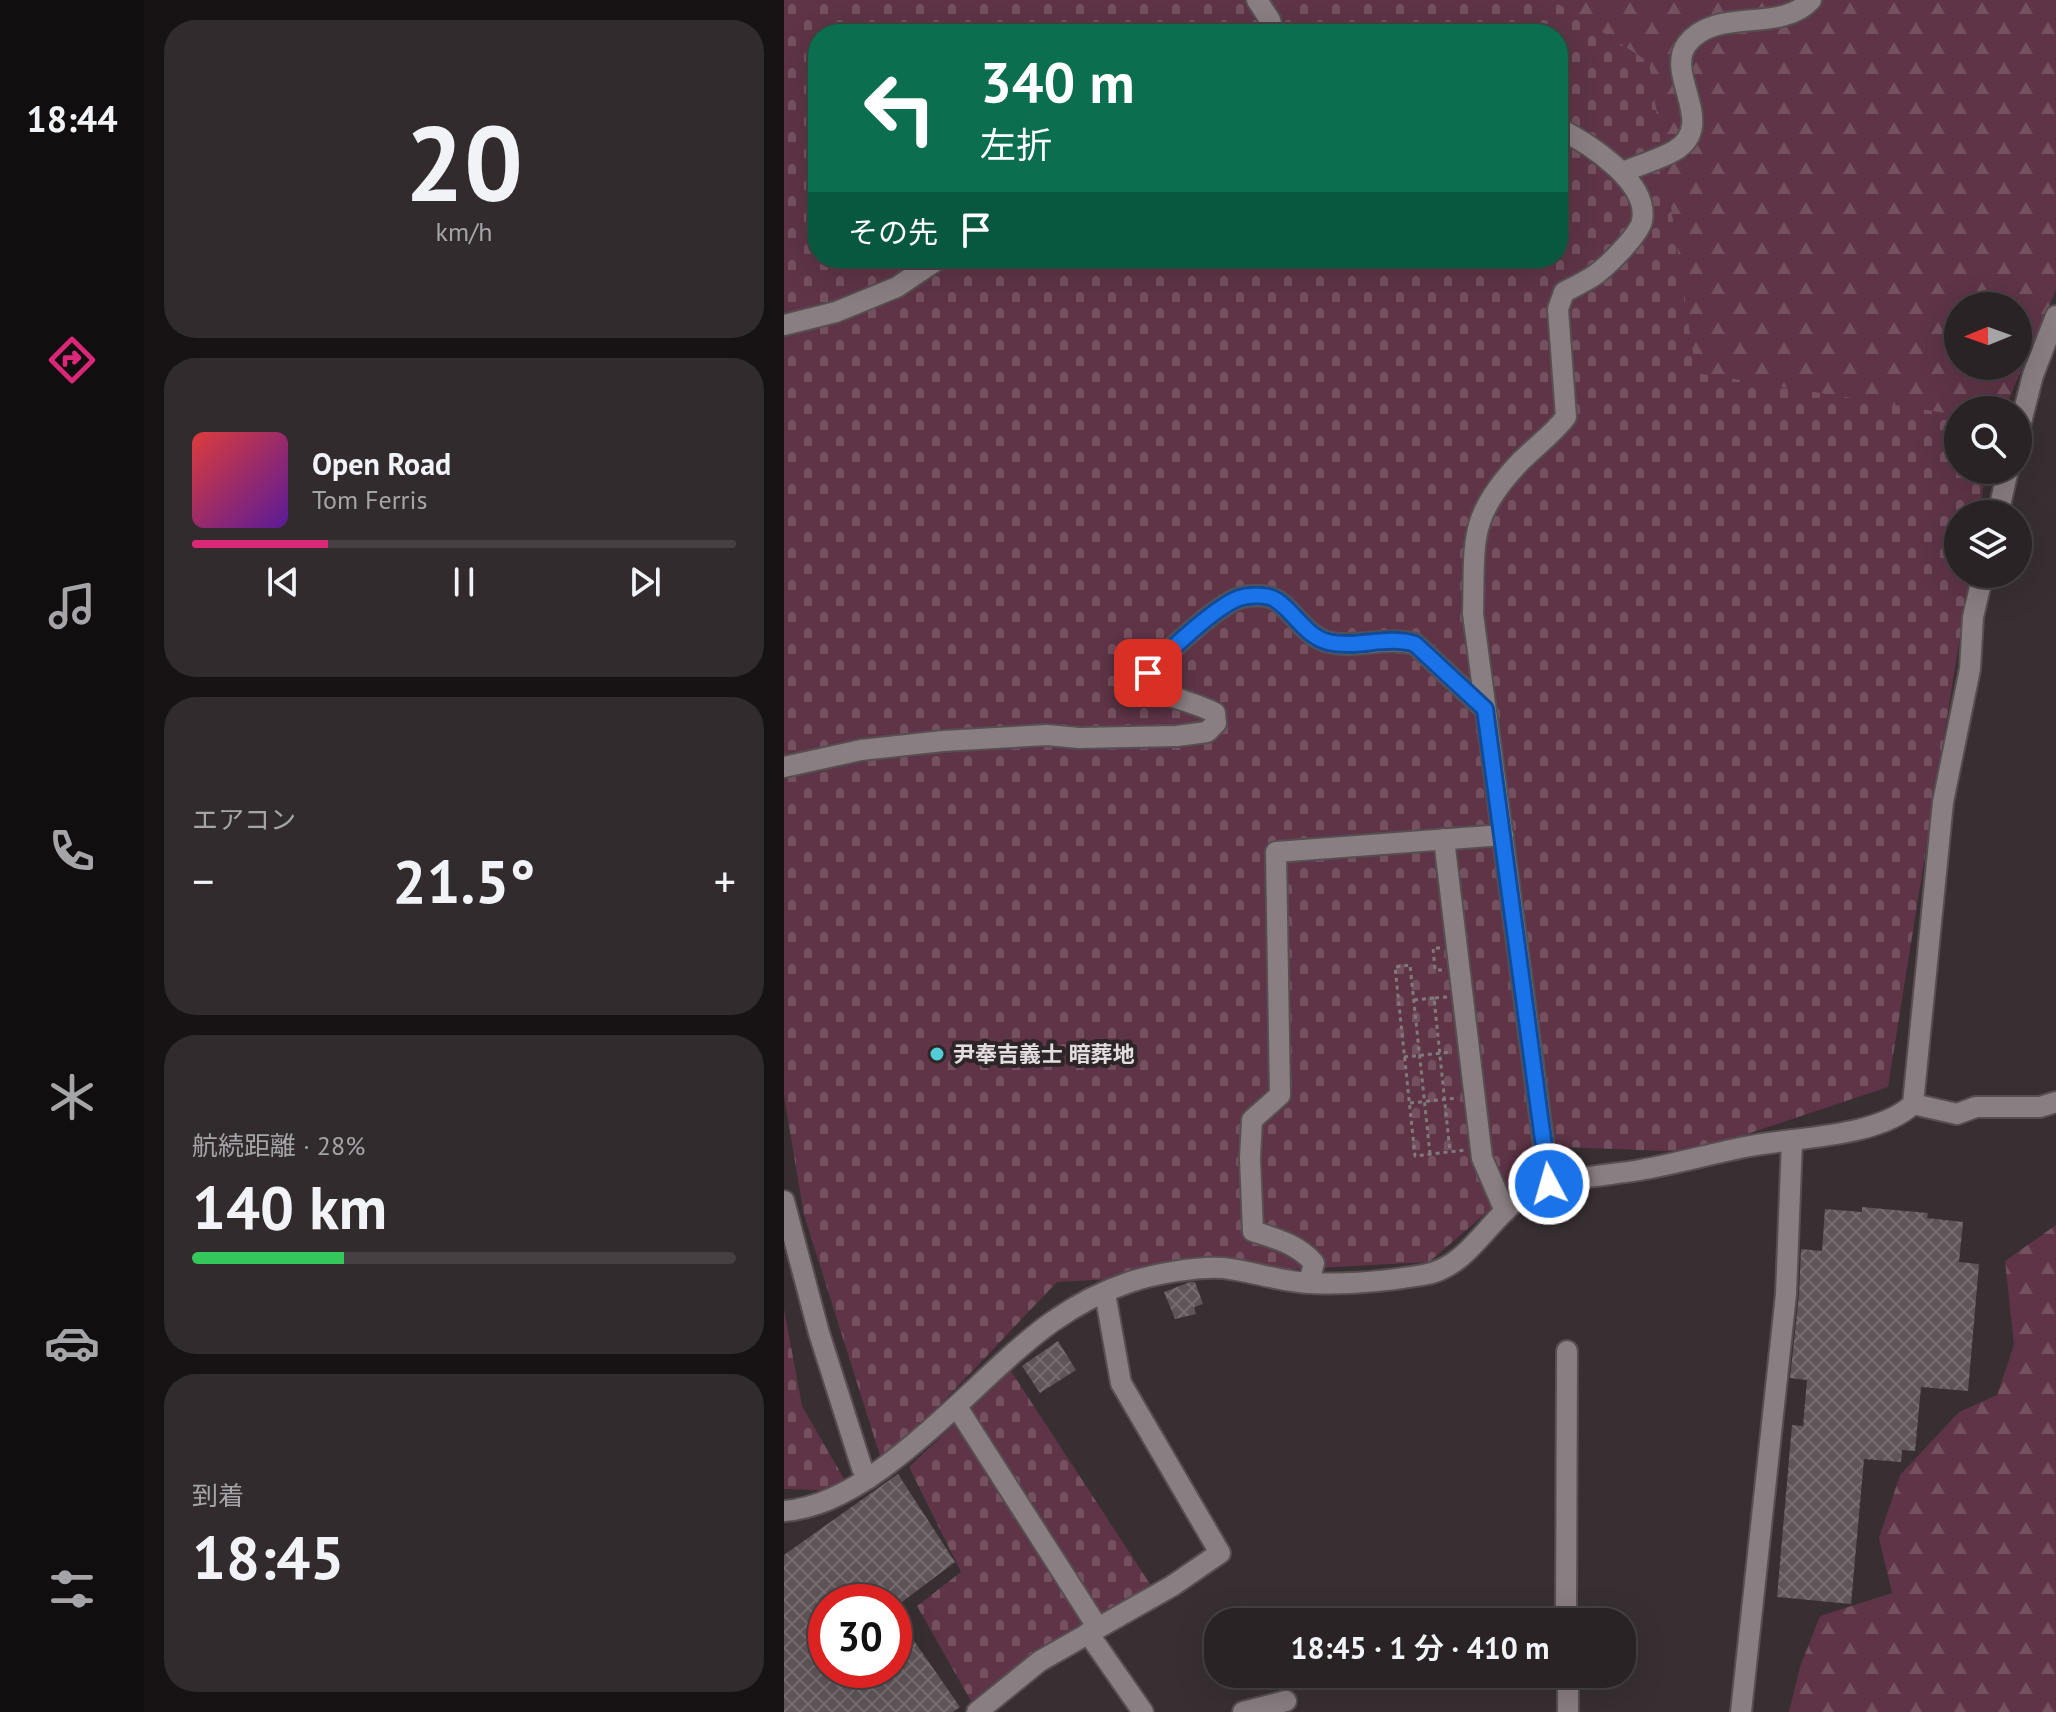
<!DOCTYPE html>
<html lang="ja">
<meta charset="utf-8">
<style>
:root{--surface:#2a2326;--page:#322b2e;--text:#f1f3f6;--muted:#a5a4a7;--line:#464043;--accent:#db2777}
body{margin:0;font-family:"PT Sans","Noto Sans JP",sans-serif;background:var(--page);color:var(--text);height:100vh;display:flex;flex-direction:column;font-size:30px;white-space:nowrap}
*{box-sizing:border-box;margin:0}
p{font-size:26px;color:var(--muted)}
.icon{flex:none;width:44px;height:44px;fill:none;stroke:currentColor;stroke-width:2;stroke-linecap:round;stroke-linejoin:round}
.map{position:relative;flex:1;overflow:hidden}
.details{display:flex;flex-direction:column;gap:20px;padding:20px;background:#171315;width:640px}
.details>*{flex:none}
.top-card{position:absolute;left:24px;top:24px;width:760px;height:244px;border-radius:32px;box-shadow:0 8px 32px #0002,0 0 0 2px var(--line);background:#0b6e4f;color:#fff;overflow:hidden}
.needle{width:52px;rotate:269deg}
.controls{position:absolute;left:1160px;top:292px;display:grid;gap:16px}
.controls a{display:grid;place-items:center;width:88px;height:88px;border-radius:50%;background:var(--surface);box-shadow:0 8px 32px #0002,0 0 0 2px var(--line);font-size:40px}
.speed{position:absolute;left:24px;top:1584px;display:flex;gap:16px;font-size:40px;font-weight:700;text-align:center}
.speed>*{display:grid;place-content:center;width:104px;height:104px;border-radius:50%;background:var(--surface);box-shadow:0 8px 32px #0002,0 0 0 2px var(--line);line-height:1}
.speed .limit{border:12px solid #d22;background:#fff;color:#111}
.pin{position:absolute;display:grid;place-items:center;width:68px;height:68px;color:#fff;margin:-34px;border-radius:16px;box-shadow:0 4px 12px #0006}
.me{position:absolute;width:88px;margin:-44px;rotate:354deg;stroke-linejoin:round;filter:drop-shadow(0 0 6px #0008)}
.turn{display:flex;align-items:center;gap:28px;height:168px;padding:0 40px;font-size:36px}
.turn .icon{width:104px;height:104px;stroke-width:2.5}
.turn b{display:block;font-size:56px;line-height:68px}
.then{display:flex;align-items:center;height:76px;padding:0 40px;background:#0003;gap:16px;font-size:30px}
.big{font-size:60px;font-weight:600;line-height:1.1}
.details .card{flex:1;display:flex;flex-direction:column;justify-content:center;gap:12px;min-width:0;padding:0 28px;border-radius:32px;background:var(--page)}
.details .dial{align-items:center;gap:0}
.dial b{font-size:104px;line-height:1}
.song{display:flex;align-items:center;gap:24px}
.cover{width:96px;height:96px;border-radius:12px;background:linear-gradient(135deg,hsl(0 70% 55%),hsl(270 70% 35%))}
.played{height:8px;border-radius:4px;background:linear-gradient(90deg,var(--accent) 25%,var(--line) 25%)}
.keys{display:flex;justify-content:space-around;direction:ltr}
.heat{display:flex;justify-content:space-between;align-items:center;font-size:44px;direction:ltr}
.charge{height:12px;border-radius:6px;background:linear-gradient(90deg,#34c759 28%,var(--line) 0)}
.trip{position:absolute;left:420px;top:1608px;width:432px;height:80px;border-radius:32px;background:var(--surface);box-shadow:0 8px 32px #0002,0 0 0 2px var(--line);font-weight:600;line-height:80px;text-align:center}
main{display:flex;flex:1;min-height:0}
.tab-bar{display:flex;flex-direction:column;width:144px;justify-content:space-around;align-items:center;background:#110e0f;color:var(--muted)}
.tab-bar .icon{width:56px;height:56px}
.tab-bar .selected{color:var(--accent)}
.tab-bar b{font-size:36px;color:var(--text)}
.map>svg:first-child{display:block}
.forest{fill:url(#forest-firs);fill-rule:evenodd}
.cemetery{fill:url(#cemetery-stones);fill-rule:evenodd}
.building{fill:url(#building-cross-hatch)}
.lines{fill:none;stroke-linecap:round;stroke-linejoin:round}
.minor-casing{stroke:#564e51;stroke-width:24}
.path{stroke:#817a7c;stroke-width:3;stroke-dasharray:4 4;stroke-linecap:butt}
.minor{stroke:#897e82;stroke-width:20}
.route-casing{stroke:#114b97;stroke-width:20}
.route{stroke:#1a73e8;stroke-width:14}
.poi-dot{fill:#52ccd6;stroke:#2e2528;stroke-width:3}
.labels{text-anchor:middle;stroke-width:8;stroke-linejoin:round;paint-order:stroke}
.poi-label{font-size:22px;font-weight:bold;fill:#e3dddf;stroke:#2e2528;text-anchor:start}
</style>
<main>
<nav class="tab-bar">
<b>18:44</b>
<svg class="icon selected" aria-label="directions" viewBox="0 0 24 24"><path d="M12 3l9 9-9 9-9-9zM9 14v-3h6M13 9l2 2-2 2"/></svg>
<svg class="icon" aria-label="music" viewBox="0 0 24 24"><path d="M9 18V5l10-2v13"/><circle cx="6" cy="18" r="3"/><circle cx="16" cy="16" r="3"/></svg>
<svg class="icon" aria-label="phone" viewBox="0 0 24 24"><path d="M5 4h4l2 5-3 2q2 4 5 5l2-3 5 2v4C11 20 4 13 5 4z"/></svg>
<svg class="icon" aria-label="climate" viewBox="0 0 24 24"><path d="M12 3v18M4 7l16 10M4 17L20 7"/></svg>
<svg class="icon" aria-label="car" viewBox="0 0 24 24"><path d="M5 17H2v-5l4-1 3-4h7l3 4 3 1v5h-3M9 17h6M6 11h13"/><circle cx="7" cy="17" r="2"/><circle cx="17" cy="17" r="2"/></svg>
<svg class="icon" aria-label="filters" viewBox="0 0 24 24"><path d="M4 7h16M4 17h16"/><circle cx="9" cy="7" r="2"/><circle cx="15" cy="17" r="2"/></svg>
</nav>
<section class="details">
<div class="card dial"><b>20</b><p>km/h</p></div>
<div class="card">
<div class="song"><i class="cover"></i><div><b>Open Road</b><p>Tom Ferris</p></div></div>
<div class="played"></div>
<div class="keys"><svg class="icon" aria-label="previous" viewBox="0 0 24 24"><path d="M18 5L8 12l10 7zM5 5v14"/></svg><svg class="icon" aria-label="pause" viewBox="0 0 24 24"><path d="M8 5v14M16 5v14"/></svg><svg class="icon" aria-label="next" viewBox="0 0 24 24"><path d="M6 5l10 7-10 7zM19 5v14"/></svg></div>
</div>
<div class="card"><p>エアコン</p>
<div class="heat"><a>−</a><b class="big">21.5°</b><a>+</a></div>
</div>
<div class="card"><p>航続距離 · 28%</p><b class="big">140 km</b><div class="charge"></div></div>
<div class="card"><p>到着</p><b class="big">18:45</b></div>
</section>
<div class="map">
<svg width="1272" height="1712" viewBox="0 0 1272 1712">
<defs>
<pattern id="forest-firs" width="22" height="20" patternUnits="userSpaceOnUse" patternTransform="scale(2)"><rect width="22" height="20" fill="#5e3446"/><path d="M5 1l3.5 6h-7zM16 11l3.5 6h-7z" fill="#755160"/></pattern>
<pattern id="cemetery-stones" width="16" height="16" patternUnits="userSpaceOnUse" patternTransform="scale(2)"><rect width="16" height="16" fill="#5e3446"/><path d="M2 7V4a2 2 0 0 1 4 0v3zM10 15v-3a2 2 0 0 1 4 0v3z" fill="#755160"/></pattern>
<pattern id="building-cross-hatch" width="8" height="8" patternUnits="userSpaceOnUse" patternTransform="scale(2)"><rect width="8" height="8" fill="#5f5559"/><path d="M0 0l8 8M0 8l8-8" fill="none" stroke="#766d70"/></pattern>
</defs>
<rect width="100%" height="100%" fill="#382f32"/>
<g class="forest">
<path d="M0,0H1272V290L1220,410H1174V421L140,1312ZM34,34H774V258H34ZM1174,306H1234V366H1174Z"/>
<path d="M1272,1225V1712H1005L1016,1667L1036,1616L1108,1593L1095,1538L1116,1475L1175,1412L1213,1395L1230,1345L1221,1261Z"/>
</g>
<g class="cemetery">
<path d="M0,0H768L865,62L912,373L1174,415V470H1202L1195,514H1174V574H1186L1104,1087L909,1152L779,1147L645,1262L273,1282L99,1465L20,1215L0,1096ZM34,34H774V258H34Z"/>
<path d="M0,1309L18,1406L67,1491L0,1489Z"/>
<path d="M227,1371L368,1587L187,1701L133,1606L177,1572L125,1467Z"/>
</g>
<g class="building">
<path d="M1078,1207L1144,1213L1143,1218L1179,1222L1175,1262L1195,1264L1184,1391L1137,1387L1131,1451L1118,1450L1117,1462L1080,1459L1067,1604L993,1597L1008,1425L1019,1426L1023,1380L1006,1378L1015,1295L1017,1249L1038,1251L1041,1209L1078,1212Z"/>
<path d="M406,1282H411L419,1304L410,1307L412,1314L391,1319L380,1292Z"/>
<path d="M274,1341L292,1370L256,1393L238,1366Z"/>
<path d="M114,1474L171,1562L110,1608V1602H42V1670H110V1612L176,1707L169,1712H0V1555Z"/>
</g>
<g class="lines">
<defs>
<g id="minor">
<path d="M473,0L486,20L490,34"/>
<path d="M839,172C855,165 874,160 890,151C935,125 880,75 903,44C932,6 996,34 1027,0"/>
<path d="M0,325L52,312L113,287L156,258"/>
<path d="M1234,434L1249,375L1272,316"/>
<path d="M1214,514L1224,470"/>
<path d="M0,767L77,750L159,741L263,735L295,738L393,736L423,732L432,723L431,713C409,701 383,699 364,683V673C382,653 431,607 455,598C465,595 483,594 492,600C511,612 521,636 544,642C573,649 602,636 631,644L701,709"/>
<path d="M660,839L698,1158L721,1211"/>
<path d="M1129,1104L1173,1114L1192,1107H1256L1272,1102"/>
<path d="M765,1184L689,614C691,541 683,517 737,461C752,446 769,434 782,417L774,309L780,292C790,287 800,282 808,277C821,269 855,235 858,221C866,182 804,143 774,128"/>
<path d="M0,1201L35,1333L78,1468L85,1478"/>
<path d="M525,1283L530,1263C514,1244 492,1239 469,1231L466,1158L468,1120L496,1095L492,852L719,835"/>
<path d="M173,1407L314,1628L256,1661L193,1712"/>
<path d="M0,1511C94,1505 193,1375 268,1322C292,1305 319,1291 346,1282C370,1274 414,1266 439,1268C468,1271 497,1282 526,1283C562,1285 603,1281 639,1275C693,1267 711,1197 763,1185C794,1177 825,1175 856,1170C891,1164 926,1154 961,1147C1008,1137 1094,1138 1129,1104L1159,802L1186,669L1189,617L1199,574"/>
<path d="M782,1622L783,1351"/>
<path d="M314,1628L388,1586L436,1553L337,1383L321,1293"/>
<path d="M304,1633L359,1712"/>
<path d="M784,1674V1712"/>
<path d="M459,1712L502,1701"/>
<path d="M957,1712L1002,1294L1008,1141"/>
</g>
</defs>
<use href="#minor" class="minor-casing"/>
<g class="path">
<path d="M656,948H649L651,970H658"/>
<path d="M663,997L650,998L666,1152"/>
<path d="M630,1000L650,998"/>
<path d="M620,1057L668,1052"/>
<path d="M626,1103L674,1098"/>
<path d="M646,1154L626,965L611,967L631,1156L681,1150"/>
</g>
<use href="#minor" class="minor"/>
</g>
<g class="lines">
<defs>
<path id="route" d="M364,673C382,653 431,607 455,598C465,595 483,594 492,600C511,612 521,636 544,642C573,649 602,635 631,644L701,709L765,1184"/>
</defs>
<use href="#route" class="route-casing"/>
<use href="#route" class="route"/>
</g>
<circle class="poi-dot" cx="153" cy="1054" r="8"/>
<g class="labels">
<g class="poi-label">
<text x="169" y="1062">尹奉吉義士 暗葬地</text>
</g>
</g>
</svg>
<div class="controls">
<a><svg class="needle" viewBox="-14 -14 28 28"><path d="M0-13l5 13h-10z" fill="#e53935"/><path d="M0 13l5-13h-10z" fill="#a5a4a7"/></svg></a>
<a><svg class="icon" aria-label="search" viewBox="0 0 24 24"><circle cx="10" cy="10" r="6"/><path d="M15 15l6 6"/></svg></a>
<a><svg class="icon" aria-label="layers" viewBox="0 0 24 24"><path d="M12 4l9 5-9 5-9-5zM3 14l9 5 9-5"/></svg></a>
</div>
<div class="speed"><div class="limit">30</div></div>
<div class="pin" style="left:364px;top:673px;background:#d93025"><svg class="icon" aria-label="arrive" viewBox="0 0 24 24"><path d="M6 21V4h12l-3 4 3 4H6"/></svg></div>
<svg class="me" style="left:765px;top:1184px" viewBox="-20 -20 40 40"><circle r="17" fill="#1a73e8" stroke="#fff" stroke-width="3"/><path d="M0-11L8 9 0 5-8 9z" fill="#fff"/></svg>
<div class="trip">18:45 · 1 分 · 410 m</div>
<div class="top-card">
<div class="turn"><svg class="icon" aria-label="left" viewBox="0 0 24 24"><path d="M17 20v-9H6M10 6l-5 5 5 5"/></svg><div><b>340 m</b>左折</div></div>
<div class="then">その先<svg class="icon" aria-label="arrive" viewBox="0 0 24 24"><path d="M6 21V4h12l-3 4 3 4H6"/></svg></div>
</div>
</div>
</main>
